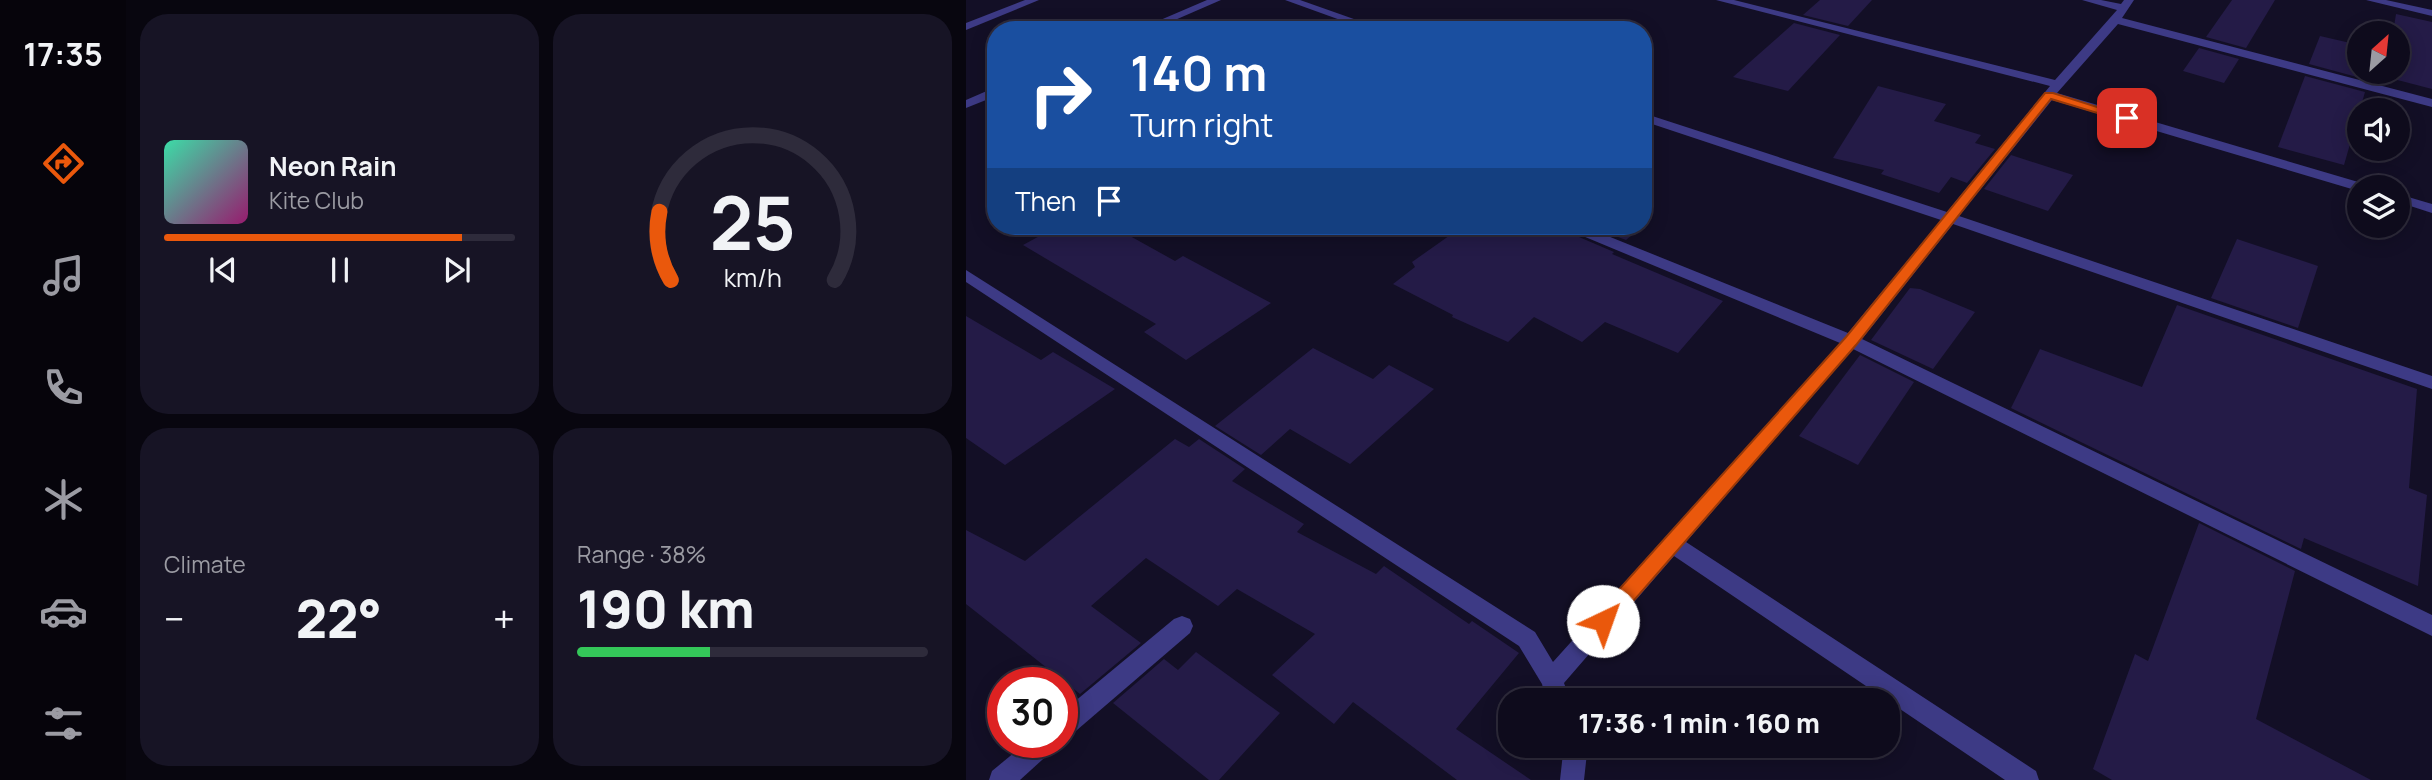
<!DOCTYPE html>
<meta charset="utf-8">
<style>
:root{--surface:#0e0b1c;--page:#171425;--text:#f1f3f6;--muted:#9b9ba3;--line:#2e2b3b;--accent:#ea580c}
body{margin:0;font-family:Manrope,sans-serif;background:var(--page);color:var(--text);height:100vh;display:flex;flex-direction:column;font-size:26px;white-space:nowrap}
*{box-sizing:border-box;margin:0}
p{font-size:23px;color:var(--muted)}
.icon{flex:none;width:38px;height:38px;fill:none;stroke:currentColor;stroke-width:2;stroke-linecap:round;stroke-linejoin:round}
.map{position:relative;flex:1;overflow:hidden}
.sheet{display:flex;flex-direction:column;gap:14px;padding:14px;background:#08060f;width:840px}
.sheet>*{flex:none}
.guide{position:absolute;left:21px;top:21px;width:665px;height:214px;border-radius:28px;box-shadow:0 4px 18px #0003,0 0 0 2px var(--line);background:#1a4fa0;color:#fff;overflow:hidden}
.needle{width:46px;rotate:27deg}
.tools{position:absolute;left:1381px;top:21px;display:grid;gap:14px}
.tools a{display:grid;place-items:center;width:63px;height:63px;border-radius:50%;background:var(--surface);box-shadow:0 4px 18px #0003,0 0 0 2px var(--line);font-size:35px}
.speed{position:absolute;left:21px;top:667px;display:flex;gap:14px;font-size:35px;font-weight:700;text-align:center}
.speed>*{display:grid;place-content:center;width:91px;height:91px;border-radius:50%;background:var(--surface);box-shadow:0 4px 18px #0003,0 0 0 2px var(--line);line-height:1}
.speed .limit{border:10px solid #d22;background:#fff;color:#111}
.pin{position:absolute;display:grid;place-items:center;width:60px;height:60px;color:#fff;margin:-30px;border-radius:14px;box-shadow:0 4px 10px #0006}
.me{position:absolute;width:77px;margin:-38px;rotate:42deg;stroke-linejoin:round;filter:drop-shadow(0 0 5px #0008)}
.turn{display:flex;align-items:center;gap:24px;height:147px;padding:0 28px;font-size:32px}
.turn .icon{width:91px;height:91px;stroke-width:2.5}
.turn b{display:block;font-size:49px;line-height:60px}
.then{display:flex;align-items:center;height:66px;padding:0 28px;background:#0003;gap:14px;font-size:26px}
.big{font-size:52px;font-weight:800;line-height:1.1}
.sheet .tile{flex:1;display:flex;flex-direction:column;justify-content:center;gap:10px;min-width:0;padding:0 24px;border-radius:28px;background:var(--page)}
.sheet .dial{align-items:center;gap:0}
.dial svg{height:182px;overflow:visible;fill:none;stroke:var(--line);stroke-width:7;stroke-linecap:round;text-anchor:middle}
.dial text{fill:var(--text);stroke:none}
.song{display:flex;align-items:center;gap:21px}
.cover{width:84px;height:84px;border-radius:10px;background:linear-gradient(135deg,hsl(160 70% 55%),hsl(320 70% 35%))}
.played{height:7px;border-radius:4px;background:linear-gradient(90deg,var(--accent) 85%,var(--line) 85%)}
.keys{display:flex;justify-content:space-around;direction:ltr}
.heat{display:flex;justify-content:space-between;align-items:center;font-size:38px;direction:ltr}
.charge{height:10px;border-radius:5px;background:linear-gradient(90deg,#34c759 38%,var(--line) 0)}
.sheet .tiles{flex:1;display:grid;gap:14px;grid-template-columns:repeat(2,1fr)}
.trip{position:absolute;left:532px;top:688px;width:402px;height:70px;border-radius:28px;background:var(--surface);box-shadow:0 4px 18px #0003,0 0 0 2px var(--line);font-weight:800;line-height:70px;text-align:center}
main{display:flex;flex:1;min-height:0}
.dock{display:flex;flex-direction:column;width:126px;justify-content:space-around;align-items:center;background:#06040b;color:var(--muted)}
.dock .icon{width:49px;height:49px}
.dock .selected{color:var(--accent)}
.dock b{font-size:32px;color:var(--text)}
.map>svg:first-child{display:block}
.building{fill:#241b47}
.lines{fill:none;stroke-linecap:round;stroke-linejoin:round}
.minor{fill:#3d3a85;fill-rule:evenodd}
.route{fill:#ea580c;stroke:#983908;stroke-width:2}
</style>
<main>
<nav class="dock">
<b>17:35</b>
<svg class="icon selected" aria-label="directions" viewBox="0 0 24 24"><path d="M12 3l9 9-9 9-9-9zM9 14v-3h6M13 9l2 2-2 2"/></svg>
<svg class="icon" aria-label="music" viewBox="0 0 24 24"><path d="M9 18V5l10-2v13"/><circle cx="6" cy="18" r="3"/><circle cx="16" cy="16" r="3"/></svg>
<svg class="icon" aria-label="phone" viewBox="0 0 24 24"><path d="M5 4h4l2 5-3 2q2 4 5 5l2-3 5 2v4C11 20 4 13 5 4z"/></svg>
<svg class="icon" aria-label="climate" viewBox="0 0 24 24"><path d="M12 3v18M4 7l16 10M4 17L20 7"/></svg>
<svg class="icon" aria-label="car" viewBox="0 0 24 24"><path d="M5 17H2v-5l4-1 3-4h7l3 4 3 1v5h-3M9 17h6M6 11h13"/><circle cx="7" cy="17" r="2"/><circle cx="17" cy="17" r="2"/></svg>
<svg class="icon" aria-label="filters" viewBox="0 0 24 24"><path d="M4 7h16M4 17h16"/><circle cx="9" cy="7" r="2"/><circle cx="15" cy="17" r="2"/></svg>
</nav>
<section class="sheet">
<div class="tiles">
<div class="tile">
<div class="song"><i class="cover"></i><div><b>Neon Rain</b><p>Kite Club</p></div></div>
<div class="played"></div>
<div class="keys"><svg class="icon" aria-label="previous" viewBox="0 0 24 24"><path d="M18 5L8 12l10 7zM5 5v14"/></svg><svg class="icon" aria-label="pause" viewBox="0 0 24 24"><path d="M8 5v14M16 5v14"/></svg><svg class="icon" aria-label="next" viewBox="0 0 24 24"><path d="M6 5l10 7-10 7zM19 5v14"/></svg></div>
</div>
<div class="tile dial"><svg viewBox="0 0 100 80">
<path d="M14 69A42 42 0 1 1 86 69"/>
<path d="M14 69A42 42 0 0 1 9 39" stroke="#ea580c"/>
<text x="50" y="56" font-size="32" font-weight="700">25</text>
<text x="50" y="72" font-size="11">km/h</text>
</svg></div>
<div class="tile"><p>Climate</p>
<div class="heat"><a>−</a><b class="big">22°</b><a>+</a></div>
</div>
<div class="tile"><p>Range · 38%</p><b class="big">190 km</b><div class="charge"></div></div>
</div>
</section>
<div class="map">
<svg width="1466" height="780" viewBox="0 0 1466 780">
<rect width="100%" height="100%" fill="#130f26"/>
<g class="building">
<path d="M854,0H906L882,26L837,15Z"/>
<path d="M1266,0H1309L1280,48L1240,37Z"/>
<path d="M1430,14L1466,22V89L1420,77L1421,72H1432V33H1427Z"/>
<path d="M828,23L874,35L822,91L767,77Z"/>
<path d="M1354,36L1393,45V72H1405L1402,80L1343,64Z"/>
<path d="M1233,48L1273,59L1258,83L1217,71Z"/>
<path d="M1339,76L1399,92L1378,165L1312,147Z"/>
<path d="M912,86L980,104L968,121L1015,135L1009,143L1029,149L1001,183L985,177L973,193L915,174L918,170L867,158Z"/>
<path d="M1045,155L1107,175L1082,211L1018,189Z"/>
<path d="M92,226H146L209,261L217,256L305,303L220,360L178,332L190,324L57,245Z"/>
<path d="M497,226H595L599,231L648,252L646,254L757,301L712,353L639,322L616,342L568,317L542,342L486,317L487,315L427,284L449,267L446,262Z"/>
<path d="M623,226H676L660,240Z"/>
<path d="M1271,239L1352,266L1332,328L1245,298Z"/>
<path d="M944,288L954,289L1009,312L967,369L905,340Z"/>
<path d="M1211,305L1451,389L1443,488L1461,495L1452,586L1338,538L1335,549L1045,408L1074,349L1176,387Z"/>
<path d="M0,316L75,360L87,352L149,389L39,465L0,438Z"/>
<path d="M347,348L407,379L423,365L468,389L384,464L324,429L295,455L249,426Z"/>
<path d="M894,355L948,382L892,465L833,436Z"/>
<path d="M209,439L223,447L233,439L279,469L266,481L338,524L331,532L410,574L418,566L503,624L506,621L553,653L490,729L565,780H491L387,702L368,724L306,675L349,634L271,589L252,606L180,558L125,606L175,643L114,694L0,604V530L59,561Z"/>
<path d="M1233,523L1329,571L1290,719L1405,780H1146L1127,769L1169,654L1182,661Z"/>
<path d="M230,652L314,713L253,780H243L147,703L198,659L212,670Z"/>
</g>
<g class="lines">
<g class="minor">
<path d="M59,0H73L0,30V23Z"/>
<path d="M241,0H255L186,30H171Z"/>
<path d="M319,0H334L419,30H402Z"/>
<path d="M750,0H768L1089,80L1151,10L1116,0H1135L1155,4L1158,0H1168L1156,18L1466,99V107L1152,24L1091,93L1399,184L1401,187L1389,190L1086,100L993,216L1466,376V389L987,224L896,339L1466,615V636L887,349L720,542L1070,771L1073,780H1039L708,556L598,683L604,700H580L576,684L553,646L0,282V270L569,632L587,662L874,343L600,229L598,226H617L882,333L975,220L677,121V113L981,212L1084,86Z"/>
<path d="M1400,0H1420L1466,10V16Z"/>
<path d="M30,87V96L0,108V100Z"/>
<path d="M1432,194L1466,204V213L1432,202Z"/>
<path d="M216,616L224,619L227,626L224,633L104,736L96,740V712L208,619Z"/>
<path d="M61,742H91L87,750L54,780H23L26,771Z"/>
<path d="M595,746H619L621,753L618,780H594L597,753Z"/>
</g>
</g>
<path class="route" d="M1079,93H1087L1166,118L1161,122L1085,99L890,345L644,628L637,631L630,628L627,621L630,615L880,337Z"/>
</svg>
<div class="tools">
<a><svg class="needle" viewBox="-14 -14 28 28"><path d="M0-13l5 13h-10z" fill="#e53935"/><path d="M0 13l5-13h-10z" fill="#9b9ba3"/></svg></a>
<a><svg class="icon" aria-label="sound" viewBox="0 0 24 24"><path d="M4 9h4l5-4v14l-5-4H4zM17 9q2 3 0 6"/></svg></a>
<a><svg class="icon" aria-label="layers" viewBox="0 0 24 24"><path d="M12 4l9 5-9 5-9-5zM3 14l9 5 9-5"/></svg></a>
</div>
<div class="speed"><div class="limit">30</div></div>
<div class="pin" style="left:1161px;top:118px;background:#d93025"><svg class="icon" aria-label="arrive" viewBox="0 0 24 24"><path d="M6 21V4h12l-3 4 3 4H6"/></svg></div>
<svg class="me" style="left:637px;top:621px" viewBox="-20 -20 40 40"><circle r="19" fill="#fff"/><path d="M0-13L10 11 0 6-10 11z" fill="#ea580c"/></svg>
<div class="trip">17:36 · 1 min · 160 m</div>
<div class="guide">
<div class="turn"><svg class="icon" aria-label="right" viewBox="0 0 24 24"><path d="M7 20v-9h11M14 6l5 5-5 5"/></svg><div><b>140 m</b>Turn right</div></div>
<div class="then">Then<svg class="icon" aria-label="arrive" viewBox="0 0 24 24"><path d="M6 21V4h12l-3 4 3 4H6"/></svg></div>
</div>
</div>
</main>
